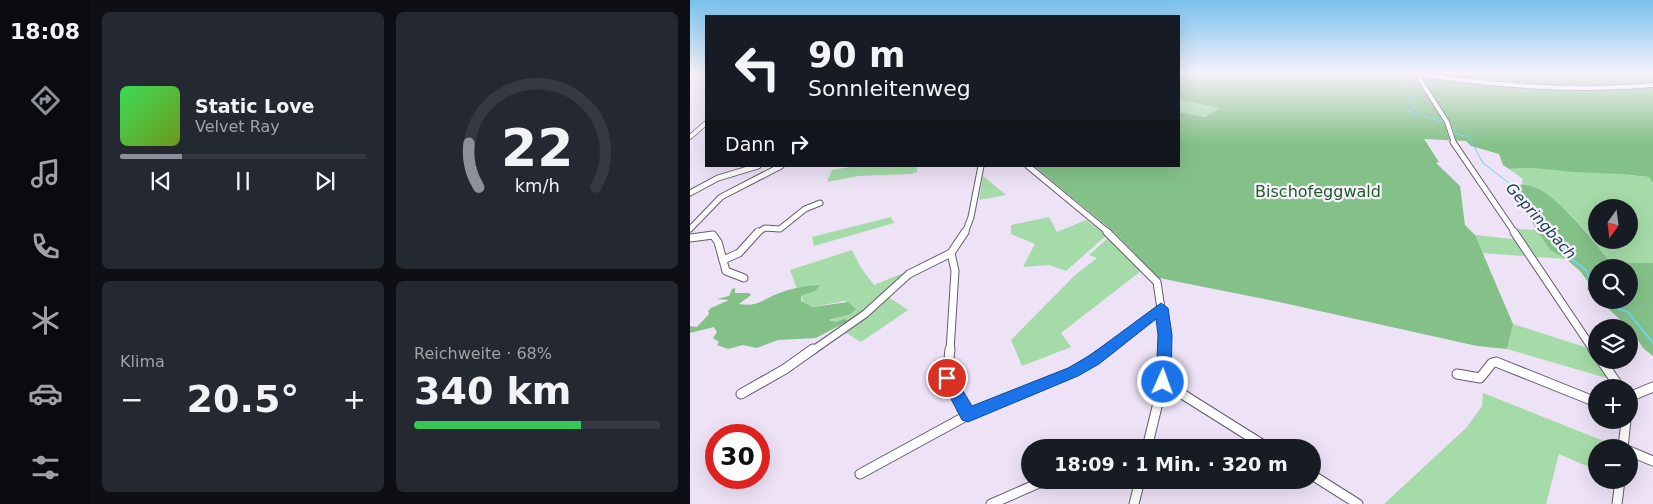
<!DOCTYPE html>
<html lang="de">
<meta charset="utf-8">
<style>
:root{--surface:#171b24;--page:#242831;--text:#f1f3f6;--muted:#9ea1a6;--line:#363941;--accent:#8c9099}
body{margin:0;font-family:"DejaVu Sans",sans-serif;background:var(--page);color:var(--text);height:100vh;display:flex;flex-direction:column;font-size:19px;white-space:nowrap}
*{box-sizing:border-box;margin:0}
p{font-size:16px;color:var(--muted)}
.icon{flex:none;width:28px;height:28px;fill:none;stroke:currentColor;stroke-width:2;stroke-linecap:round;stroke-linejoin:round}
.map{position:relative;flex:1;overflow:hidden}
.details{display:flex;flex-direction:column;gap:12px;padding:12px;background:#0d0f14;width:600px}
.details>*{flex:none}
.guide{position:absolute;left:15px;top:15px;width:475px;height:152px;border-radius:0px;box-shadow:0 5px 20px #0002;background:#171b24;color:var(--text);overflow:hidden}
.needle{width:32px;rotate:194deg}
.fabs{position:absolute;left:898px;top:199px;display:grid;gap:10px}
.fabs a{display:grid;place-items:center;width:50px;height:50px;border-radius:50%;background:var(--surface);box-shadow:0 5px 20px #0002;font-size:25px}
.speed{position:absolute;left:15px;top:424px;display:flex;gap:10px;font-size:25px;font-weight:700;text-align:center}
.speed>*{display:grid;place-content:center;width:65px;height:65px;border-radius:50%;background:var(--surface);box-shadow:0 5px 20px #0002;line-height:1}
.speed .limit{border:8px solid #d22;background:#fff;color:#111}
.pin{position:absolute;display:grid;place-items:center;width:42px;height:42px;color:#fff;margin:-21px;border:2px solid #fff;border-radius:50%;box-shadow:0 1px 5px #0007}
.me{position:absolute;width:55px;margin:-28px;rotate:2deg;stroke-linejoin:round;filter:drop-shadow(0 0 4px #0008)}
.turn{display:flex;align-items:center;gap:18px;height:105px;padding:0 20px;font-size:22px}
.turn .icon{width:65px;height:65px;stroke-width:2.5}
.turn b{display:block;font-size:35px;line-height:42px}
.then{display:flex;align-items:center;height:48px;padding:0 20px;background:#0003;gap:10px;font-size:19px}
.big{font-size:38px;font-weight:600;line-height:1.1}
.details .tile{flex:1;display:flex;flex-direction:column;justify-content:center;gap:8px;min-width:0;padding:0 18px;border-radius:8px;background:var(--page)}
.details .dial{align-items:center;gap:0}
.dial svg{height:130px;overflow:visible;fill:none;stroke:var(--line);stroke-width:7;stroke-linecap:round;text-anchor:middle}
.dial text{fill:var(--text);stroke:none}
.song{display:flex;align-items:center;gap:15px}
.cover{width:60px;height:60px;border-radius:8px;background:linear-gradient(135deg,hsl(130 70% 55%),hsl(80 70% 35%))}
.played{height:5px;border-radius:2px;background:linear-gradient(90deg,var(--accent) 25%,var(--line) 25%)}
.keys{display:flex;justify-content:space-around;direction:ltr}
.heat{display:flex;justify-content:space-between;align-items:center;font-size:28px;direction:ltr}
.charge{height:8px;border-radius:4px;background:linear-gradient(90deg,#34c759 68%,var(--line) 0)}
.details .tiles{flex:1;display:grid;gap:12px;grid-template-columns:repeat(2,1fr)}
.trip{position:absolute;left:331px;top:439px;width:300px;height:50px;border-radius:25px;background:var(--surface);box-shadow:0 5px 20px #0002;font-weight:600;line-height:50px;text-align:center}
main{display:flex;flex:1;min-height:0}
.tabs{display:flex;flex-direction:column;width:90px;justify-content:space-around;align-items:center;background:#090b0e;color:var(--muted)}
.tabs .icon{width:35px;height:35px}
.tabs .selected{color:var(--accent)}
.tabs b{font-size:22px;color:var(--text)}
.map>svg:first-child{display:block}
.green{fill:#a5dba8;fill-rule:evenodd}
.forest{fill:#84c188}
.lines{fill:none;stroke-linecap:round;stroke-linejoin:round}
.stream-far1{stroke:#71d5f3;stroke-width:1}
.stream{stroke:#71d5f3;stroke-width:2}
.minor-far3-casing{stroke:#665c6e;stroke-width:5.5}
.minor-far2-casing{stroke:#665c6e;stroke-width:7}
.minor-far1-casing{stroke:#665c6e;stroke-width:9}
.minor-casing{stroke:#665c6e;stroke-width:11}
.minor-far3{stroke:#fff;stroke-width:4}
.minor-far2{stroke:#fff;stroke-width:5}
.minor-far1{stroke:#fff;stroke-width:7}
.minor{stroke:#fff;stroke-width:9}
.route{fill:#1a73e8;stroke:#114b97}
.labels{text-anchor:middle;stroke-width:4.5;stroke-linejoin:round;paint-order:stroke}
.far-water-label{font-size:15px;font-style:italic;fill:#14424e;stroke:#f8f1fd}
.park-label{font-size:16px;fill:#1e5d27;stroke:#f8f1fd}
</style>
<main>
<nav class="tabs">
<b>18:08</b>
<svg class="icon selected" aria-label="directions" viewBox="0 0 24 24"><path d="M12 3l9 9-9 9-9-9zM9 14v-3h6M13 9l2 2-2 2"/></svg>
<svg class="icon" aria-label="music" viewBox="0 0 24 24"><path d="M9 18V5l10-2v13"/><circle cx="6" cy="18" r="3"/><circle cx="16" cy="16" r="3"/></svg>
<svg class="icon" aria-label="phone" viewBox="0 0 24 24"><path d="M5 4h4l2 5-3 2q2 4 5 5l2-3 5 2v4C11 20 4 13 5 4z"/></svg>
<svg class="icon" aria-label="climate" viewBox="0 0 24 24"><path d="M12 3v18M4 7l16 10M4 17L20 7"/></svg>
<svg class="icon" aria-label="car" viewBox="0 0 24 24"><path d="M5 17H2v-5l4-1 3-4h7l3 4 3 1v5h-3M9 17h6M6 11h13"/><circle cx="7" cy="17" r="2"/><circle cx="17" cy="17" r="2"/></svg>
<svg class="icon" aria-label="filters" viewBox="0 0 24 24"><path d="M4 7h16M4 17h16"/><circle cx="9" cy="7" r="2"/><circle cx="15" cy="17" r="2"/></svg>
</nav>
<section class="details">
<div class="tiles">
<div class="tile">
<div class="song"><i class="cover"></i><div><b>Static Love</b><p>Velvet Ray</p></div></div>
<div class="played"></div>
<div class="keys"><svg class="icon" aria-label="previous" viewBox="0 0 24 24"><path d="M18 5L8 12l10 7zM5 5v14"/></svg><svg class="icon" aria-label="pause" viewBox="0 0 24 24"><path d="M8 5v14M16 5v14"/></svg><svg class="icon" aria-label="next" viewBox="0 0 24 24"><path d="M6 5l10 7-10 7zM19 5v14"/></svg></div>
</div>
<div class="tile dial"><svg viewBox="0 0 100 80">
<path d="M14 69A42 42 0 1 1 86 69"/>
<path d="M14 69A42 42 0 0 1 8 42" stroke="#8c9099"/>
<text x="50" y="56" font-size="32" font-weight="700">22</text>
<text x="50" y="72" font-size="11">km/h</text>
</svg></div>
<div class="tile"><p>Klima</p>
<div class="heat"><a>−</a><b class="big">20.5°</b><a>+</a></div>
</div>
<div class="tile"><p>Reichweite · 68%</p><b class="big">340 km</b><div class="charge"></div></div>
</div>
</section>
<div class="map">
<svg width="963" height="504" viewBox="0 0 963 504">
<rect width="100%" height="100%" fill="#ede2f6"/>
<g class="green">
<path d="M489,100L530,108L515,117L489,112Z"/>
<path d="M167,166H227V172L221,174L168,176L137,182L142,170Z"/>
<path d="M838,166L959,177L963,183V263H921C902,239 865,188 832,185L833,179L819,169ZM906,208H939V240H906Z"/>
<path d="M293,176L316,195L289,200Z"/>
<path d="M201,217L204,223L124,246L122,237Z"/>
<path d="M359,217L367,232L396,220L417,235L376,271L359,265L333,267L345,244L321,234V225Z"/>
<path d="M824,229L848,230L860,250L876,259L791,253L785,235L832,240Z"/>
<path d="M419,237L451,271L371,333L381,347L332,366L321,340L385,275L407,258L399,255Z"/>
<path d="M162,250L171,268L184,285L223,269L159,323L137,322L164,312L157,302L154,301L123,307L113,302L111,296L122,292L126,285L107,289L100,270Z"/>
<path d="M197,296L218,310L171,342L153,331Z"/>
<path d="M823,324L898,348L920,379L817,349Z"/>
<path d="M793,393L929,447L906,448V470L869,454L856,504H694L777,427L792,406Z"/>
</g>
<g class="forest">
<path d="M489,74H963V183L959,177C934,174 910,173 885,172C862,170 842,166 819,169L813,165L809,154L781,146L776,141L734,139L749,162L746,163L770,186L775,225L785,235L823,324L817,349L787,346L589,302L469,278L424,232L344,166H489V112L515,117L530,108L489,100Z"/>
<path d="M818,185C825,185 834,184 841,186C867,193 904,242 921,263H963V356L954,349L939,328L909,300H939V268H906V297L897,289L900,284L890,271L876,259L860,250Z"/>
<path d="M130,285L125,291L111,296V301L123,307L158,302L166,309L161,314L139,320L145,322L155,319L158,321L126,338L88,340L67,348L53,345L38,349L27,345L29,342L23,338L27,332L24,327L0,333V326L7,327L19,314L18,311L21,308L39,300L27,299L39,296L42,289L45,288V293H59L61,295L49,304C67,307 72,300 87,294C98,289 117,285 130,285Z"/>
</g>
<g class="lines">
<path class="stream-far1" d="M701,74L705,76L704,79L712,80L708,82L714,84L713,87L722,89L726,96H720L726,100L720,104L727,108L718,111L753,122L757,127L766,130L763,133L779,137L793,163L819,183L857,233"/>
<g class="stream">
<path d="M856,232L876,250L880,258L896,270L900,280L906,286"/>
<path d="M916,300L926,308L938,312L963,343"/>
</g>
<defs>
<g id="minor-far3">
<path d="M730,74L729,78L757,122L764,143"/>
<path d="M730,74C806,86 886,92 963,85"/>
<path d="M0,137L16,123"/>
</g>
<g id="minor-far2">
<path d="M763,142L825,233"/>
<path d="M338,166L419,233"/>
<path d="M0,193L28,178L68,166"/>
<path d="M0,229L31,197L91,166"/>
<path d="M67,233L75,228L90,229L115,209L130,203"/>
<path d="M275,233L281,217L291,166"/>
</g>
<g id="minor-far1">
<path d="M417,232L467,282L475,335L474,351"/>
<path d="M824,232L904,351"/>
<path d="M0,238L23,235L28,242L36,271L54,278"/>
<path d="M33,260L49,253L68,232"/>
<path d="M122,351L175,314L219,274L261,253L275,232"/>
<path d="M260,351L265,271L261,253"/>
<path d="M416,351L471,308"/>
</g>
<g id="minor">
<path d="M260,349L257,378L278,415"/>
<path d="M903,349L906,354"/>
<path d="M911,360L930,388"/>
<path d="M767,374L790,378L802,363L806,362L906,402"/>
<path d="M473,382L578,448"/>
<path d="M51,394L95,369L123,349"/>
<path d="M939,397L963,387"/>
<path d="M457,448L473,382L474,349"/>
<path d="M933,448L936,420"/>
<path d="M939,451L963,461"/>
<path d="M170,474L278,415L383,372L418,349"/>
<path d="M622,475L668,504"/>
<path d="M426,480L449,485"/>
<path d="M301,504L356,480"/>
<path d="M444,504L450,480"/>
<path d="M927,504L930,480"/>
</g>
</defs>
<use href="#minor-far3" class="minor-far3-casing"/>
<use href="#minor-far2" class="minor-far2-casing"/>
<use href="#minor-far1" class="minor-far1-casing"/>
<use href="#minor" class="minor-casing"/>
<use href="#minor-far3" class="minor-far3"/>
<use href="#minor-far2" class="minor-far2"/>
<use href="#minor-far1" class="minor-far1"/>
<use href="#minor" class="minor"/>
</g>
<linearGradient id="sky" x2="0" y2="1"><stop stop-color="#78c1ec"/><stop offset="0.51" stop-color="#f7f2fb"/><stop offset="1" stop-color="#f7f2fb" stop-opacity="0"/></linearGradient>
<rect width="963" height="144" fill="url(#sky)"/>
<path class="route" d="M471,303L478,308L482,335L481,382L478,386L473,388L468,386L466,382L468,335L466,319L409,364L388,376L278,422L272,420L250,378L252,374H263L282,406L378,368L399,356Z"/>
<g class="labels">
<g class="far-water-label">
<text transform="translate(851 221) rotate(48)" y="5">Gepringbach</text>
</g>
<g class="park-label">
<text x="628" y="197">Bischofeggwald</text>
</g>
</g>
</svg>
<div class="fabs">
<a><svg class="needle" viewBox="-14 -14 28 28"><path d="M0-13l5 13h-10z" fill="#e53935"/><path d="M0 13l5-13h-10z" fill="#9ea1a6"/></svg></a>
<a><svg class="icon" aria-label="search" viewBox="0 0 24 24"><circle cx="10" cy="10" r="6"/><path d="M15 15l6 6"/></svg></a>
<a><svg class="icon" aria-label="layers" viewBox="0 0 24 24"><path d="M12 4l9 5-9 5-9-5zM3 14l9 5 9-5"/></svg></a>
<a>+</a>
<a>−</a>
</div>
<div class="speed"><div class="limit">30</div></div>
<div class="pin" style="left:257px;top:378px;background:#d93025"><svg class="icon" aria-label="arrive" viewBox="0 0 24 24"><path d="M6 21V4h12l-3 4 3 4H6"/></svg></div>
<svg class="me" style="left:473px;top:382px" viewBox="-20 -20 40 40"><circle r="17" fill="#1a73e8" stroke="#fff" stroke-width="3"/><path d="M0-11L8 9 0 5-8 9z" fill="#fff"/></svg>
<div class="trip">18:09 · 1 Min. · 320 m</div>
<div class="guide">
<div class="turn"><svg class="icon" aria-label="left" viewBox="0 0 24 24"><path d="M17 20v-9H6M10 6l-5 5 5 5"/></svg><div><b>90 m</b>Sonnleitenweg</div></div>
<div class="then">Dann<svg class="icon" aria-label="right" viewBox="0 0 24 24"><path d="M7 20v-9h11M14 6l5 5-5 5"/></svg></div>
</div>
</div>
</main>
